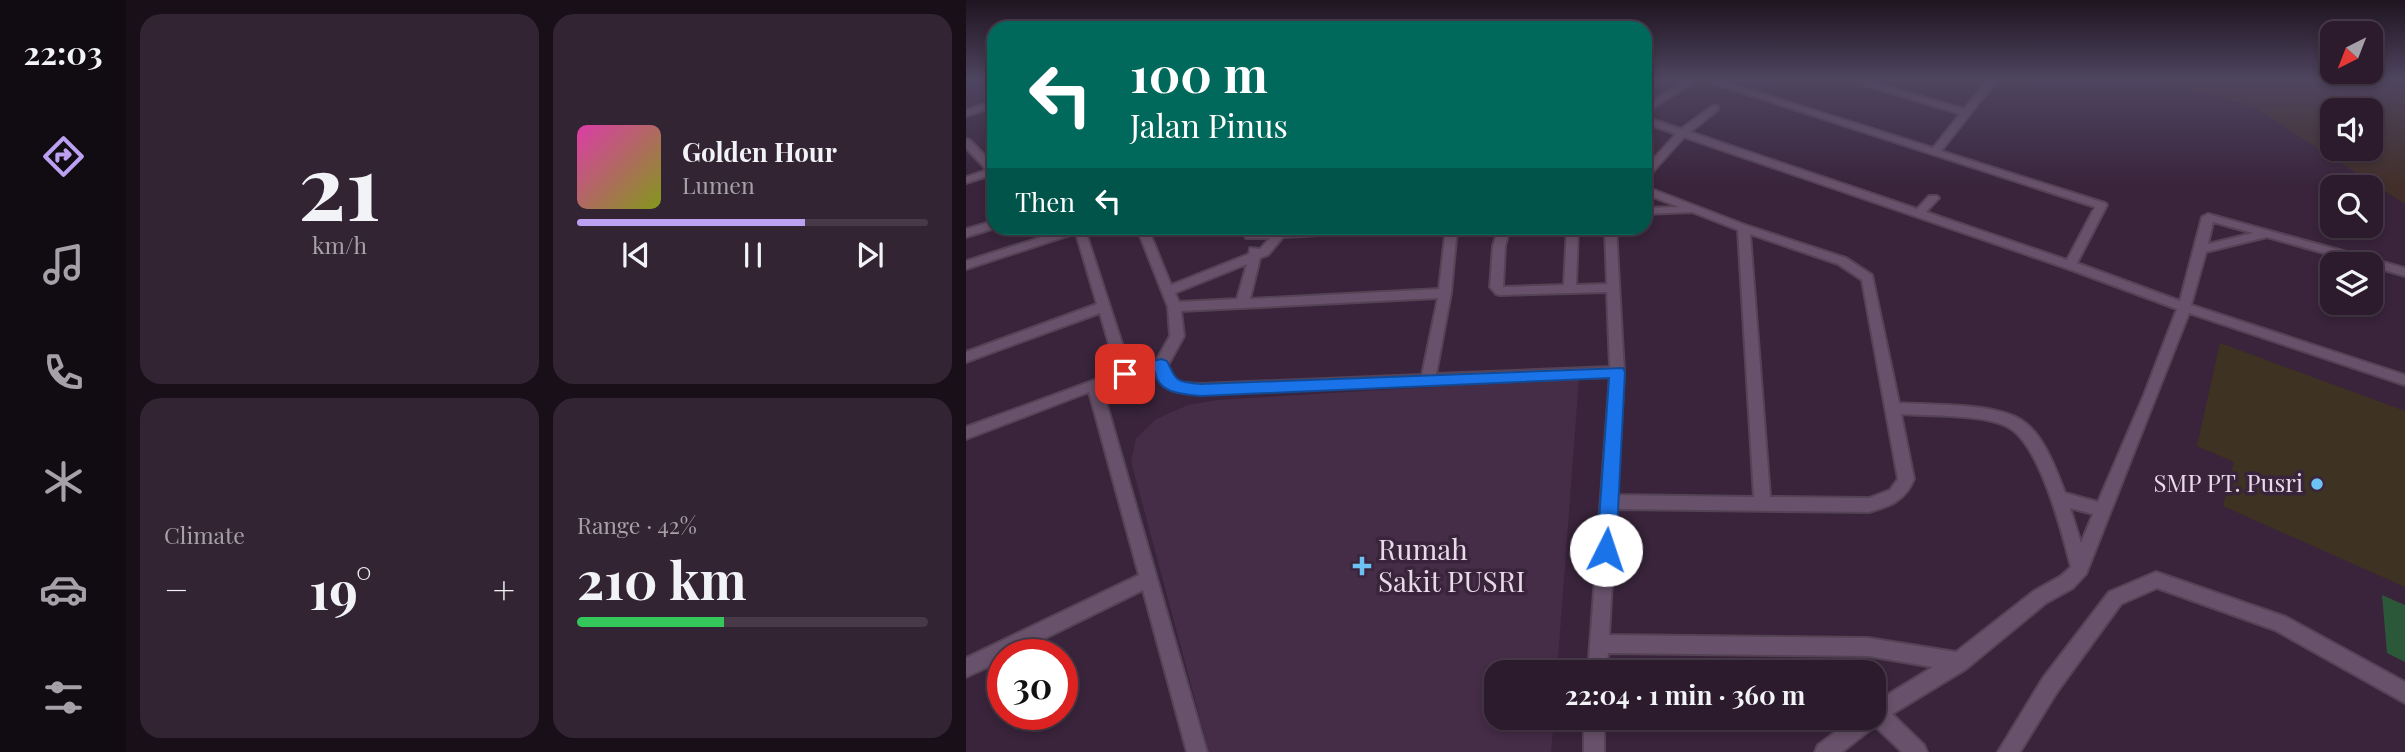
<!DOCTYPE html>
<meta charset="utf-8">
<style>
:root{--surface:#2b1b2c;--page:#332434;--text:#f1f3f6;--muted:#a6a1a9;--line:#473948;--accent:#bca0f2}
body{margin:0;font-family:"Playfair Display",serif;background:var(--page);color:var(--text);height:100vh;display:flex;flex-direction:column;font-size:26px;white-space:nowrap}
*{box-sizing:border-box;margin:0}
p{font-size:23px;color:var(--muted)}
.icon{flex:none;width:38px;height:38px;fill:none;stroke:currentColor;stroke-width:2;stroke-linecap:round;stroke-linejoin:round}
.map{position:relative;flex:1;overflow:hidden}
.details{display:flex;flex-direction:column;gap:14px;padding:14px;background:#180f18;width:840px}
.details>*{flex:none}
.hud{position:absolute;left:21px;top:21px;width:665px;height:214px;border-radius:21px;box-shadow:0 4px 10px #0003,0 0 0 2px var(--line);background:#00695c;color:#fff;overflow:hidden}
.needle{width:46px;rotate:222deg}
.tools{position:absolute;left:1354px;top:21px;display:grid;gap:14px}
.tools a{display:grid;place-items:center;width:63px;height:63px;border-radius:14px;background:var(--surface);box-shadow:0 4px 10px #0003,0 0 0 2px var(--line);font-size:35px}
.speed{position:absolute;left:21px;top:639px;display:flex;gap:14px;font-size:35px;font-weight:700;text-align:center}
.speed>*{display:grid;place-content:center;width:91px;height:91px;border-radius:50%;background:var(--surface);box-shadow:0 4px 10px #0003,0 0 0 2px var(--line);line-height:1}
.speed .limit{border:10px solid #d22;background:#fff;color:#111}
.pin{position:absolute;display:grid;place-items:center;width:60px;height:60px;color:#fff;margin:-30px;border-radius:14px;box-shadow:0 4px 10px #0006}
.me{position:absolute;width:77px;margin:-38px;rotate:4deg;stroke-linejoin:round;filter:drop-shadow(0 0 5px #0008)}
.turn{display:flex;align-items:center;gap:24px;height:147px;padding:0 28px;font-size:32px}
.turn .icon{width:91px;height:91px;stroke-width:2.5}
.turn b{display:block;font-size:49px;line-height:60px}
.then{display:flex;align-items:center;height:66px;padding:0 28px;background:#0003;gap:14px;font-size:26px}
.big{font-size:52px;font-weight:700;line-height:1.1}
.details .tile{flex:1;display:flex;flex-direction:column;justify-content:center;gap:10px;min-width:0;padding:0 24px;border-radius:21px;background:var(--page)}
.details .dial{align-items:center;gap:0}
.dial b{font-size:91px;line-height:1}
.song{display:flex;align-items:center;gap:21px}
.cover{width:84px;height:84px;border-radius:10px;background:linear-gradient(135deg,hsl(320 70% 55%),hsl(70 70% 35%))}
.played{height:7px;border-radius:4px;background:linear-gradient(90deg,var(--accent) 65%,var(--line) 65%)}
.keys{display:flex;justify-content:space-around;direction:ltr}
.heat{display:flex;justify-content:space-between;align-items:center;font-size:38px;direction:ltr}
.charge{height:10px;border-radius:5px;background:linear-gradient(90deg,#34c759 42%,var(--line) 0)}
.details .tiles{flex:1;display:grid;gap:14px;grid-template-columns:repeat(2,1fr)}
.trip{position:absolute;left:518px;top:660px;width:402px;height:70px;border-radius:21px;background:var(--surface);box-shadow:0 4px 10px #0003,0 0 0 2px var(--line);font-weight:700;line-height:70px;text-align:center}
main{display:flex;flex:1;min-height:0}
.tab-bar{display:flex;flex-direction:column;width:126px;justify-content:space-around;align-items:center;background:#110b12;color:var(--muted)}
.tab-bar .icon{width:49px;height:49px}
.tab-bar .active{color:var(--accent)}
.tab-bar b{font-size:32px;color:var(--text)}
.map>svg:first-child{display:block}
.built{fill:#452c47}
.industrial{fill:#422f29;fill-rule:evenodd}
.education{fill:#3e3223}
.green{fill:#2b5839}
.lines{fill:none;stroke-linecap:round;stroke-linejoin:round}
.street-casing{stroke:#544255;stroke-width:4}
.street{fill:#68516a;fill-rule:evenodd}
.route{fill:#1a73e8;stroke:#114b97;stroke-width:2}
.poi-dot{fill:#6ec2f3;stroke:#39243b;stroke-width:2.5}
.labels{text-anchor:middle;stroke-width:7;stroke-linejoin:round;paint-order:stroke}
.poi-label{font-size:24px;fill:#e8dae9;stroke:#39243b;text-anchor:end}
.near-poi-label{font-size:28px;fill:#e8dae9;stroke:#39243b;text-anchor:start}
</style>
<main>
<nav class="tab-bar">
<b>22:03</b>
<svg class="icon active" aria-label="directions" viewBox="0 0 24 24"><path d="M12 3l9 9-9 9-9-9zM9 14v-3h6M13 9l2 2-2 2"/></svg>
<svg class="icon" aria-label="music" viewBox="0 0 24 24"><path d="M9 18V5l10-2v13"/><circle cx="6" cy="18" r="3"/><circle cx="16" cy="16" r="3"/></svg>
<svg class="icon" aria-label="phone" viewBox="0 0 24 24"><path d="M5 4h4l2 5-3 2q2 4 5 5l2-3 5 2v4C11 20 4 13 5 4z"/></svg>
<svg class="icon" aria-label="climate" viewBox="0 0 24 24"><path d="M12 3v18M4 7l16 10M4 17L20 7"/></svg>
<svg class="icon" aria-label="car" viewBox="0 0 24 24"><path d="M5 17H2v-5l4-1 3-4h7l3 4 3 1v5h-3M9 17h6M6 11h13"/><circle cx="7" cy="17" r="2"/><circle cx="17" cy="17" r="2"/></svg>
<svg class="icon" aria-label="filters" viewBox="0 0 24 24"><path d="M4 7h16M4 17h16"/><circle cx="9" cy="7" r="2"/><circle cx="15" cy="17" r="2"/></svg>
</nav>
<section class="details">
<div class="tiles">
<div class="tile dial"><b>21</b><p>km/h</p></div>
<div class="tile">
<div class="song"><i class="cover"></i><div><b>Golden Hour</b><p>Lumen</p></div></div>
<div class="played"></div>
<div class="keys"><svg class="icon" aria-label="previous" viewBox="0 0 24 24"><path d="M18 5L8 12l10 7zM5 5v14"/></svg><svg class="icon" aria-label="pause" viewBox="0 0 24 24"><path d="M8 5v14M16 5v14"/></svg><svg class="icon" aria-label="next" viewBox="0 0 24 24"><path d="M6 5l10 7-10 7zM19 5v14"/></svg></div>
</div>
<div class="tile"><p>Climate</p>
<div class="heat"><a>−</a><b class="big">19°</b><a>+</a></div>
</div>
<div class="tile"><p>Range · 42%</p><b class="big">210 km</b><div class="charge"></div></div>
</div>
</section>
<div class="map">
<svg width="1439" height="752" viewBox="0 0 1439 752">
<rect width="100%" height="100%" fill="#39243b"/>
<path class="built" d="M613,378L591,672H530V718H588L585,752H243L165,461L170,439L190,419L222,405L252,400Z"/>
<path class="industrial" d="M1187,80H1439V204L1286,106ZM1367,110H1405V149H1367Z"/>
<path class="education" d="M1254,343L1439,411V587L1257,506L1268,462L1231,446Z"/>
<path class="green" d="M1416,595L1439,605V662L1421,653Z"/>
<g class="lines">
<defs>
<g id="street">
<path d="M720,80H731L679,113V106Z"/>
<path d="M738,80H753L967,148L994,114L883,80H898L998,109L1022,80H1031L975,151L1139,203L1141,205L1111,263L1214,301L1236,217L1242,214L1439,268V276L1405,266V264H1397L1301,237L1240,252L1225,305L1439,375V385L1223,313L1120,574L1107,588L1080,603L1000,669L926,714L958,745L961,752H936L909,726L876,752H849L852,745L888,718H908V703L967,667L902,656L642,653L640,672H622L644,377L235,394C217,393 194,393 190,372L136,388L241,752H221L177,590L47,654H37V660L0,677V658L173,575L123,392L0,439V427L151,372L134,313L0,362V352L131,304L110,233L0,269V261L105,228H121L119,230L164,368L190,361L204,336L202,307L171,228H181L182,229L207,228L185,236L205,285L283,254L284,248L294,249L304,238H280L278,235L284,231L365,228H432L426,231L317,237L302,255L294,258L284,299L473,289L480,228H491L485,293L470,374L644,367L641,292L534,295L530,294L524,287L527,246L533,228H544L539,246L537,287L598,285L601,228H612L610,285L641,284L639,228H650L658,372L651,495L788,497L772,230L726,212L679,214V208L713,207L679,194V187L683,188L782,226L880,258L906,275L933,403C965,405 1029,403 1055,420C1078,434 1090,470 1099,493L1132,502L1178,395L1211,309L1100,268L718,137L683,176L679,177V168L710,134L679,123V117L715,129L746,106H752V110L724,132L951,209L963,196H971L973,198L960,212L1101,260L1129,207ZM1247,222L1287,233L1242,244ZM784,234L872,264L896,280L932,479L924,490L903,498L804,497ZM281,264L271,299L213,302L209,293ZM472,298L456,375L235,384L215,383L204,375L202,365L218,336L215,311ZM935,414C963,416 1018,414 1042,427C1074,444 1096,532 1105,567L1095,576L1068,591L990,652L902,638L643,635L650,509L903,512C924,506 939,501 948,479ZM1104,508L1127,514L1115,543Z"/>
<path d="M28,101V107L0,116V110Z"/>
<path d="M0,139L4,140L28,165V174L0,183V177L21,170L0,148Z"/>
<path d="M28,221L29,228L0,237V229Z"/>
<path d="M1190,572L1320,617L1439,682V703L1309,630L1191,588L1155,604L1091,692L1054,752H1032L1077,678L1143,592Z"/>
<rect x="618" y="718" width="20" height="34"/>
</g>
</defs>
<use href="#street" class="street-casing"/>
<use href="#street" class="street"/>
</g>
<linearGradient id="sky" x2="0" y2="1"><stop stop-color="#1f1420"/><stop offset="0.43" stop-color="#4e4560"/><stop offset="1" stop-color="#4e4560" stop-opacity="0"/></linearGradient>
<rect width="1439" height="186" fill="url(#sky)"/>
<path class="route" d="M195,359L201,361C211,382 210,382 235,384L657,368L659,372L650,550L647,556L640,558L634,556L631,550L643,378L235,396C217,394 192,394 189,372L159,380L151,374L154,370Z"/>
<g class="poi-dot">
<circle cx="1351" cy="484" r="7"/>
<path d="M392.5 555.5h7v7h7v7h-7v7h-7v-7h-7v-7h7z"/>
</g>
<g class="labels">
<g class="poi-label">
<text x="1337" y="492">SMP PT. Pusri</text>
</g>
<g class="near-poi-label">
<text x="412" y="560">Rumah<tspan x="412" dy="32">Sakit PUSRI</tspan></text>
</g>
</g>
</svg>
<div class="tools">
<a><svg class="needle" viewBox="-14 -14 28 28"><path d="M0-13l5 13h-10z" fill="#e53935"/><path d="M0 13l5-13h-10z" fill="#a6a1a9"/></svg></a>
<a><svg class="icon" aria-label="sound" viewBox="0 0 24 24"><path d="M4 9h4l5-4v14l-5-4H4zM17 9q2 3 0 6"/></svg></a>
<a><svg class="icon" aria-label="search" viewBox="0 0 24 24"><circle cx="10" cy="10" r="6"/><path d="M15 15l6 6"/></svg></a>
<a><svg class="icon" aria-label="layers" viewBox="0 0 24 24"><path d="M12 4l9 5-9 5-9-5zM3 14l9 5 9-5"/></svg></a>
</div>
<div class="speed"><div class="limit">30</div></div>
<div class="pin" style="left:159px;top:374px;background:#d93025"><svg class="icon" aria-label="arrive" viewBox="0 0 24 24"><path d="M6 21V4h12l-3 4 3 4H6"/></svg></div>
<svg class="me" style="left:640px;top:550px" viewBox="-20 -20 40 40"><circle r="19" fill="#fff"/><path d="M0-13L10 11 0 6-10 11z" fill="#1a73e8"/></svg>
<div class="trip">22:04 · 1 min · 360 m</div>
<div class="hud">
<div class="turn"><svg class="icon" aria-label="left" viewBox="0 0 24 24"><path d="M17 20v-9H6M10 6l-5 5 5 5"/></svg><div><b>100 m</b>Jalan Pinus</div></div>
<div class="then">Then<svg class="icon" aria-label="left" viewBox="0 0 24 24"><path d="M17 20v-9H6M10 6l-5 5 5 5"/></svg></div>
</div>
</div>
</main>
